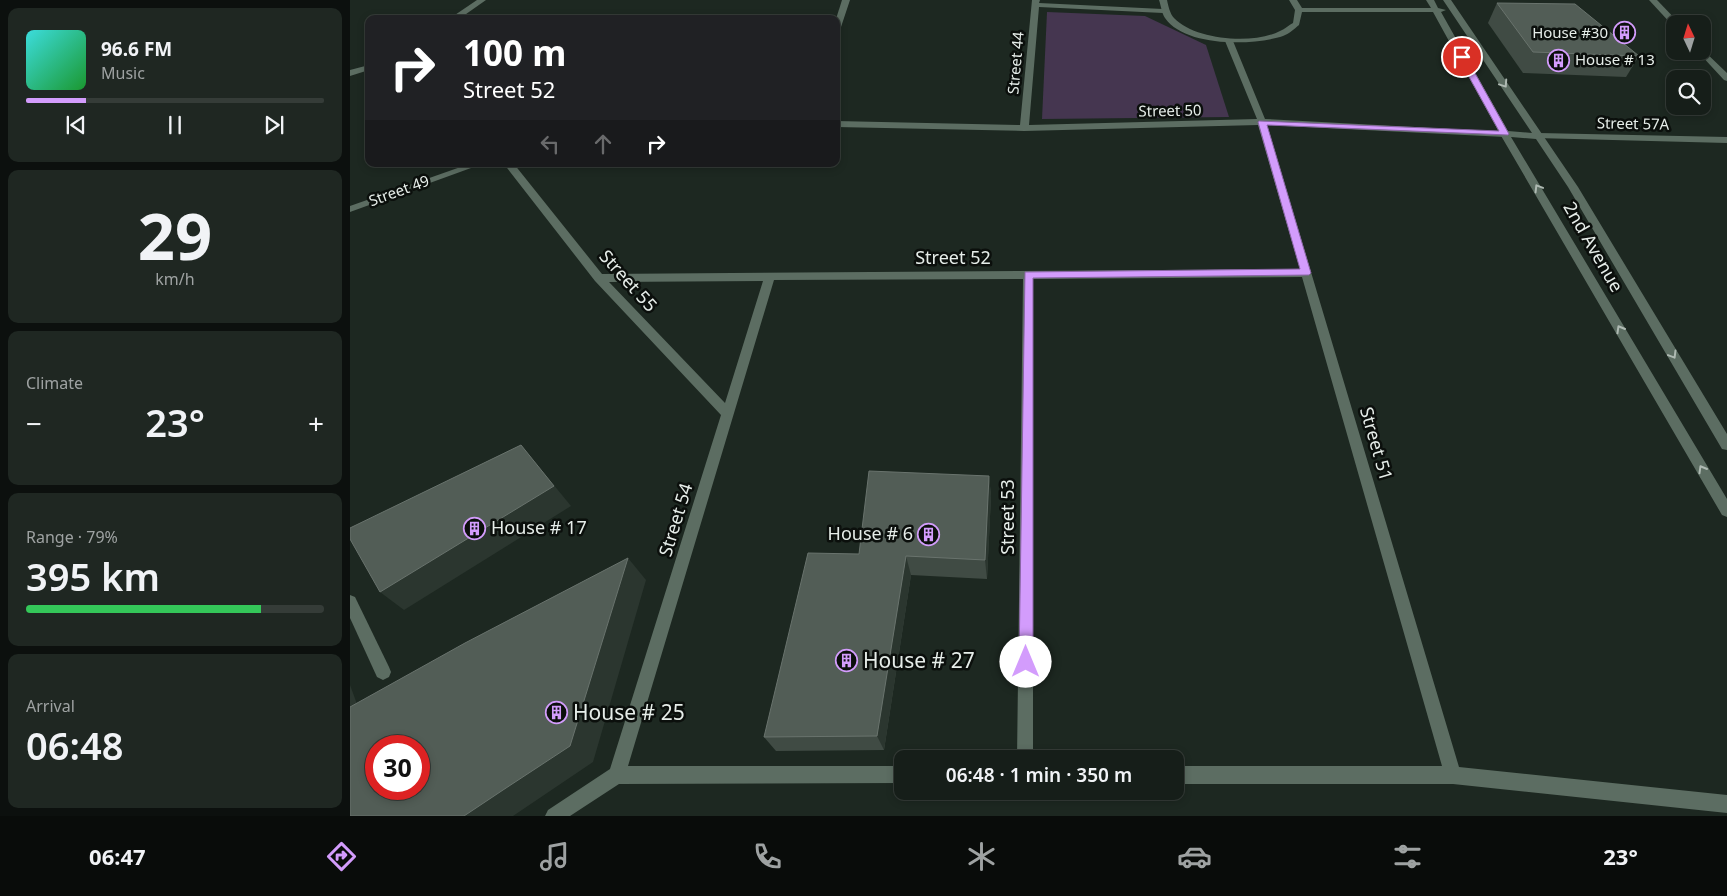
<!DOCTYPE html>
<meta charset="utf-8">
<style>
:root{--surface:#161e19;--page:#1f2722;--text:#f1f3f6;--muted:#9ea2a2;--line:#353c38;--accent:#d39cfc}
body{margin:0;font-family:"Noto Sans",sans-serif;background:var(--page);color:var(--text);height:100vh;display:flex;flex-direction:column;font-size:19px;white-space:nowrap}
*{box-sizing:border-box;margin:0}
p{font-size:16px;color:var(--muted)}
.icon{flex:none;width:28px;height:28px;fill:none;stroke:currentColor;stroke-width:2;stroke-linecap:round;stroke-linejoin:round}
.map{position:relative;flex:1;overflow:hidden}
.panel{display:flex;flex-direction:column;gap:8px;padding:8px;background:#0c100e;width:350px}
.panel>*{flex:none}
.hud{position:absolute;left:15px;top:15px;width:475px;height:152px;border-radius:10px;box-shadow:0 2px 8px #0003,0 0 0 1px var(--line);background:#202124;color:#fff;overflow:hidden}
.needle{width:32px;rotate:356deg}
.buttons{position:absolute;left:1316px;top:15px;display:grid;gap:10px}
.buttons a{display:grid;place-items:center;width:45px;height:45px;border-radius:10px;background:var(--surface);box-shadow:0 2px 8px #0003,0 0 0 1px var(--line);font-size:25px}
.speed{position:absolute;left:15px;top:735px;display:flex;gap:10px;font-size:25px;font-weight:700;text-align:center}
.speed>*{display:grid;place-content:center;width:65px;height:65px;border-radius:50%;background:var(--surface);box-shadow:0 2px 8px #0003,0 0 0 1px var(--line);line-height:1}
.speed .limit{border:8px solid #d22;background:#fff;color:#111}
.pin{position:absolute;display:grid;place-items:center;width:42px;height:42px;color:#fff;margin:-21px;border:2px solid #fff;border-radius:50%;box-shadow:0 1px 5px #0007}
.me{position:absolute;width:55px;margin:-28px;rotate:0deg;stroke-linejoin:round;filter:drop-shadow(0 0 4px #0008)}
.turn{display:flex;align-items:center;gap:18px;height:105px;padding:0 15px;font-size:22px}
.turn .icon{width:65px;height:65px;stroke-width:2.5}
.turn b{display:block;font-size:35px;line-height:42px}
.lanes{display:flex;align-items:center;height:48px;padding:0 15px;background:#0003;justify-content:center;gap:25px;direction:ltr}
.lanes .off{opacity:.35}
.big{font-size:38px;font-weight:600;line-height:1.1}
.panel .widget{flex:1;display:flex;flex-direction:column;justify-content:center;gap:8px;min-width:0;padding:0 18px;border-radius:10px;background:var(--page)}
.panel .dial{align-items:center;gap:0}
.dial b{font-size:65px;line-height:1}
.song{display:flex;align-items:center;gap:15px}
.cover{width:60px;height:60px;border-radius:8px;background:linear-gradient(135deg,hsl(180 70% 55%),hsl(130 70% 35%))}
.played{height:5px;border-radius:2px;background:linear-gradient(90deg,var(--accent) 20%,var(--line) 20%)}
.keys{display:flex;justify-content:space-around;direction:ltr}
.heat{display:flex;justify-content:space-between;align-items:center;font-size:28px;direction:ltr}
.charge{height:8px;border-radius:4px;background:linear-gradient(90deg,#34c759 79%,var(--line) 0)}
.trip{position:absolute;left:544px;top:750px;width:290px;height:50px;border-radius:10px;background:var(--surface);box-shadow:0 2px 8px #0003,0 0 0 1px var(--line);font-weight:600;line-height:50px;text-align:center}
.tabs{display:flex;height:80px;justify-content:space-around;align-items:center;background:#090c0a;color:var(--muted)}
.tabs .icon{width:35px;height:35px}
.tabs .active{color:var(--accent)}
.tabs b{font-size:22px;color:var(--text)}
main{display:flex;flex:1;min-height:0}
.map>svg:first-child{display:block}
.green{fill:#453650}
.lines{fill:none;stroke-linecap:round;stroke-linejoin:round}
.minor{fill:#5c6d62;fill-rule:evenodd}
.tertiary{fill:#5c6d62;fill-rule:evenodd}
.wall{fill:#404b44}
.shaded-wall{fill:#2b362f}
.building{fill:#525d56;stroke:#69736d;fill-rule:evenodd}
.oneway{stroke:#afbab3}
.route{fill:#d39cfc;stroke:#8965a4}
.labels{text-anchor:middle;stroke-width:5;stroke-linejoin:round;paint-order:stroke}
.far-poi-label{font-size:15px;fill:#e6ede9;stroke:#0b0f0c;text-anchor:end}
.far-street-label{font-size:15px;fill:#e6ede9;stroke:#0b0f0c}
.street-label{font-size:18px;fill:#e6ede9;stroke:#0b0f0c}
.poi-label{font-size:18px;fill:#e6ede9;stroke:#0b0f0c;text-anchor:start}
.near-poi-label{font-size:21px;fill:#e6ede9;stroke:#0b0f0c;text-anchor:start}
</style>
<main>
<section class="panel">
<div class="widget">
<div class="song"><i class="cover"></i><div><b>96.6 FM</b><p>Music</p></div></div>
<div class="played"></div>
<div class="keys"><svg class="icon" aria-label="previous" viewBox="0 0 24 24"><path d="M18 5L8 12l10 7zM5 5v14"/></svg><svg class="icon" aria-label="pause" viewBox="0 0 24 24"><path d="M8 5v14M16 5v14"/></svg><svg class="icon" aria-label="next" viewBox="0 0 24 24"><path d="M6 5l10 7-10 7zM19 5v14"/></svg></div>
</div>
<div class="widget dial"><b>29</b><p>km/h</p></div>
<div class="widget"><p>Climate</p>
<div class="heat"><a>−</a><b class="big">23°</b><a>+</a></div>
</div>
<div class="widget"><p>Range · 79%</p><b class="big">395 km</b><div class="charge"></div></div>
<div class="widget"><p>Arrival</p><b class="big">06:48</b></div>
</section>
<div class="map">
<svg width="1377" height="816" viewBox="0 0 1377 816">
<rect width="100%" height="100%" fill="#1d2821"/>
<path class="green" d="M697,12L795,16L856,45L879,117L692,119Z"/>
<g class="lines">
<g class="minor">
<path d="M127,0H136L109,19H99Z"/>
<path d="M492,0H500L490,30L486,32V19Z"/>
<path d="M682,0H690L689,3L813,9L817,11L813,13L689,7L679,125L907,119L875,41L879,39L883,41L915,119L1158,132V136L1155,137L917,125L1109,767L1377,795V813L1103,784H825V766H1092L952,277L683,279V759H667L673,279L424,280L278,766H552V783L269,784L220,816H195L198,810L260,769L371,415L245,281L154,164H164L252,274L950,269L908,125L674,131L486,127V121L670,125ZM413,281L375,403L259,282Z"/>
<path d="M1299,0H1307L1330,24L1323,26Z"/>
<path d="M1352,49L1377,73V81L1374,80L1349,53L1348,51H1352Z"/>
<path d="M19,65V70L0,76V70Z"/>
<path d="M1189,133L1377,137V143L1186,138L1184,136Z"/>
<path d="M119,164H132L0,212V206Z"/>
<path d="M0,595L5,597L39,667L41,672L39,677L33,680L27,677L0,618Z"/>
</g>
<path class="tertiary" d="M809,0H817C818,5 820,14 824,18C845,40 903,45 930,31C935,29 939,25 943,23L945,10L939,0H947L952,8H1081L1076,0H1084L1088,8L1096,10L1091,12L1158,131L1182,133L1093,0H1101L1228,187L1377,434V450L1372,449L1218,187L1186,139L1161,137L1377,499V517L1372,515L1150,134L1083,12H952L949,25C944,29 939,34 933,36C903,46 835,47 815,18C812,14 811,6 809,0Z"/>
</g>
<g class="wall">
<path d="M1147,3L1289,56L1276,77L1173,73L1138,23Z"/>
<path d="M639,476L641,496L637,579L561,575L534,750L426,751L414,737L509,554Z"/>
</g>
<g class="shaded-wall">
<path d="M171,445L221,506L54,610L30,592Z"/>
<path d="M639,476L641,496L637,579L635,560Z"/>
<path d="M556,556L561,575L534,750L527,736Z"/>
<path d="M278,558L296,580L243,762L163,816H114Z"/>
<path d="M0,685L18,734L0,725Z"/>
</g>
<g class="building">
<path d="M1147,3L1225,4L1289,56L1183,52Z"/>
<path d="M171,445L204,486L30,592L0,539V528Z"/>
<path d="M519,471L639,476L635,560L556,556L527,736L414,737L458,553L509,554Z"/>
<path d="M278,558L220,746L153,790L114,816H0V707L115,643ZM26,746H69V789H26Z"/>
</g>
<defs><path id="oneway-chevron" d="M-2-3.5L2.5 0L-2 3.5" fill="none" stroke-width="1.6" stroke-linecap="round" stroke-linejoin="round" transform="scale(1.25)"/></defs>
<g class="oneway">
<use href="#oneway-chevron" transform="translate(1154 84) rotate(56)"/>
<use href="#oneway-chevron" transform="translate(1188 188) rotate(-121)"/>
<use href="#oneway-chevron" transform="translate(1270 329) rotate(-120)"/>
<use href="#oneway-chevron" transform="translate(1323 355) rotate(59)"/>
<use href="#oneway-chevron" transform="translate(1352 469) rotate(-120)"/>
</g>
<path class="route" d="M1112,54L1116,57L1159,134L1158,135L917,125L961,273L959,275L683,278V662L681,667L676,669L671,667L669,662L675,272L950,269L908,122L909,121L1149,131L1108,57Z"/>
<defs>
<symbol id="building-ring" viewBox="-11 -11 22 22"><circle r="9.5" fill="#0b0f0c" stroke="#d39cfc" stroke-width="1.5"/><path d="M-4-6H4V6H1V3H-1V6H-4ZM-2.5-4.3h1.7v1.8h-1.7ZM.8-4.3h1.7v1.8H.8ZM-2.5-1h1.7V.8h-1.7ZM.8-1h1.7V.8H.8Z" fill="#d39cfc"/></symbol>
</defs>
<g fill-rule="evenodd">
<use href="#building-ring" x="1262" y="20" width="25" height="25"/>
<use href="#building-ring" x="1196" y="48" width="25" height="25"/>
<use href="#building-ring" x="112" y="516" width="25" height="25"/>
<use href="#building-ring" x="566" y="522" width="25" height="25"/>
<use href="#building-ring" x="484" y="648" width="25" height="25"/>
<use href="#building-ring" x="194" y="700" width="25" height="25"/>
</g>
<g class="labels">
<g class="far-poi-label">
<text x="1258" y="38">House #30</text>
<text x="1225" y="65" text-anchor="start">House # 13</text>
</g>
<g class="far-street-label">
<text transform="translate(666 63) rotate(-85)" y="5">Street 44</text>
<text transform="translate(820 111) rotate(-1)" y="5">Street 50</text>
<text transform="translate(1283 124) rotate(1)" y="5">Street 57A</text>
<text transform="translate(49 191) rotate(-20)" y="5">Street 49</text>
</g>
<g class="street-label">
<text transform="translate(1243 247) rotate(60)" y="6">2nd Avenue</text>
<text x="603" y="264">Street 52</text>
<text transform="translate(278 281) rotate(48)" y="6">Street 55</text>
<text transform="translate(1026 444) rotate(74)" y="6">Street 51</text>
<text transform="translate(658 517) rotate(-90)" y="6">Street 53</text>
<text transform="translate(326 520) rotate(-73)" y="6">Street 54</text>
</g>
<g class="poi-label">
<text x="141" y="534">House # 17</text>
<text x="563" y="540" text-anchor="end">House # 6</text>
</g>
<g class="near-poi-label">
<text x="513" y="668">House # 27</text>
<text x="223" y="720">House # 25</text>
</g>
</g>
</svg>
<div class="buttons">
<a><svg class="needle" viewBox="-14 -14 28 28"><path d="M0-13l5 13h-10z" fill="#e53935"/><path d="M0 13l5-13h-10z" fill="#9ea2a2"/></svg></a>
<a><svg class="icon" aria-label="search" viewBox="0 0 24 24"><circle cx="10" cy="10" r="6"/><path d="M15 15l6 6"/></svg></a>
</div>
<div class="speed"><div class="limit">30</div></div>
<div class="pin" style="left:1112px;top:57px;background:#d93025"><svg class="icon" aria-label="arrive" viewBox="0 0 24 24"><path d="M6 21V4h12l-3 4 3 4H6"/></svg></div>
<svg class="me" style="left:676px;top:662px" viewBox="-20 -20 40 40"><circle r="19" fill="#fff"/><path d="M0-13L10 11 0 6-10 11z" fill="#d39cfc"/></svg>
<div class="trip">06:48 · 1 min · 350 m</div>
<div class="hud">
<div class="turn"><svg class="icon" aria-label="right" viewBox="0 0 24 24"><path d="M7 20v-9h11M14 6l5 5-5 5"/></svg><div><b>100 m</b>Street 52</div></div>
<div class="lanes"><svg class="icon off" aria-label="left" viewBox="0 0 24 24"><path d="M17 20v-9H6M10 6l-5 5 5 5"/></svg><svg class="icon off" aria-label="ahead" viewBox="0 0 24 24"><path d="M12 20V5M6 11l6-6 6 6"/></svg><svg class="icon" aria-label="right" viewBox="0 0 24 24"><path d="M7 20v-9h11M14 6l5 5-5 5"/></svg></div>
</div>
</div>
</main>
<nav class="tabs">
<b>06:47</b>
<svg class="icon active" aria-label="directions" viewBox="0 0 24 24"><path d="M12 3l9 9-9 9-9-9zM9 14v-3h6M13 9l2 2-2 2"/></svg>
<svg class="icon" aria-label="music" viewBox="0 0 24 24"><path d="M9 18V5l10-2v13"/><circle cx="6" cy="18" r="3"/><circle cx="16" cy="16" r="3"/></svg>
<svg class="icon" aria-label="phone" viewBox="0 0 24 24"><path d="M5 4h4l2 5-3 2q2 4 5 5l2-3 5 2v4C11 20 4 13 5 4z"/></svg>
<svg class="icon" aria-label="climate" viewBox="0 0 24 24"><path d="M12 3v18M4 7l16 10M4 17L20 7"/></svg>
<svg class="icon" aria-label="car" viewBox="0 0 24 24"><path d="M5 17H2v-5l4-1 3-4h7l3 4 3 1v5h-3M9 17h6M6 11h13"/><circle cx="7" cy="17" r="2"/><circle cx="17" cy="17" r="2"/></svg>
<svg class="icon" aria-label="filters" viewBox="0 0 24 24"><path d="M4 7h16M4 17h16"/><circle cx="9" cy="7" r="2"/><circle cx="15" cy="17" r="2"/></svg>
<b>23°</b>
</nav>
